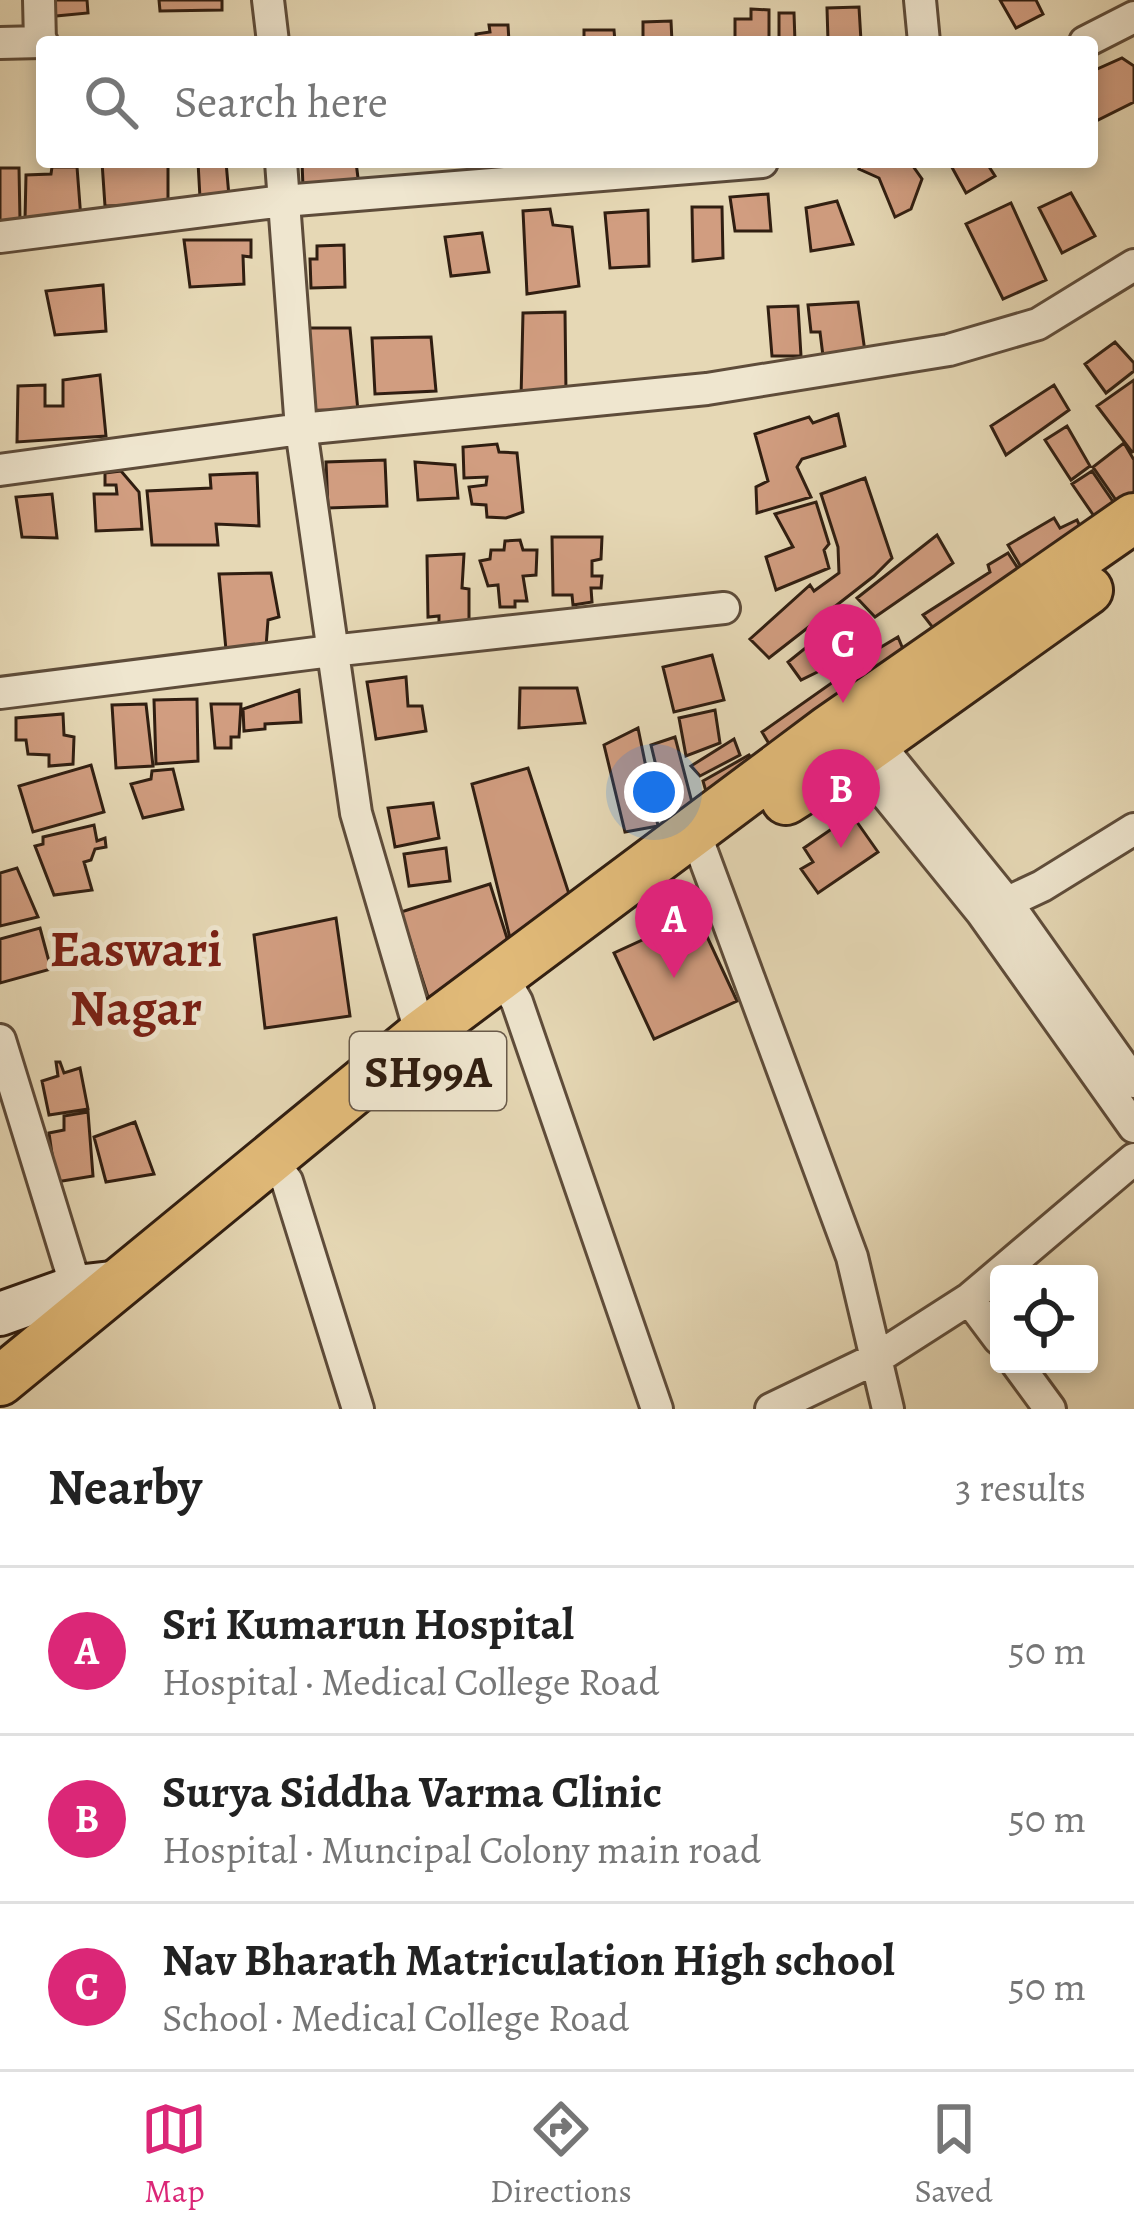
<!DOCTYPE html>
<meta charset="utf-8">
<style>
body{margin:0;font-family:Alegreya,serif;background:#f6f6f6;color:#222}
.controls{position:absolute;right:36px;bottom:36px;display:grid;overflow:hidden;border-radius:12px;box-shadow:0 6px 18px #0003}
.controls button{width:108px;height:108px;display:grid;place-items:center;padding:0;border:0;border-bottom:3px solid #e0e0e0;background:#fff;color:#222;font:60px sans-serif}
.you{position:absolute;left:654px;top:792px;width:42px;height:42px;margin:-30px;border:9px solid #fff;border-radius:50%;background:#1a73e8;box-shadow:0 0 0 18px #1a73e833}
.badge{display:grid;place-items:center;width:78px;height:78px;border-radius:50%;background:#db2777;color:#fff;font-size:39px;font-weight:700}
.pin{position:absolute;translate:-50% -99px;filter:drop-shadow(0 3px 6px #0008)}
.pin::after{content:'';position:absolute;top:63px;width:42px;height:36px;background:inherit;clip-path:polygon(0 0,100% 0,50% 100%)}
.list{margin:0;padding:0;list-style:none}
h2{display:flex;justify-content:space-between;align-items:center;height:156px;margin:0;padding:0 48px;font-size:51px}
h2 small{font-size:39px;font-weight:400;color:#767676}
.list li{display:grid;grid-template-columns:78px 1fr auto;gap:36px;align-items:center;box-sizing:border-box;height:168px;padding:0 48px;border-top:3px solid #e0e0e0}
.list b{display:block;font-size:45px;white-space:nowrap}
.list p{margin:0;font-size:39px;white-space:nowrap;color:#767676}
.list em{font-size:39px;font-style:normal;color:#767676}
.icon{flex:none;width:66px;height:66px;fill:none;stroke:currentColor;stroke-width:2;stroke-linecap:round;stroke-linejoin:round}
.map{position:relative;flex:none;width:1134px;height:1409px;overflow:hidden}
.search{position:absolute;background:#fff;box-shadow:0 6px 18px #0003;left:36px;right:36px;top:36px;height:132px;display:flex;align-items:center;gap:30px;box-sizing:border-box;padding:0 42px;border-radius:12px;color:#767676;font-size:45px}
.sheet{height:660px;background:#fff}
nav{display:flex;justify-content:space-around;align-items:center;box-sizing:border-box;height:168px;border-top:3px solid #e0e0e0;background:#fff;font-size:33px;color:#767676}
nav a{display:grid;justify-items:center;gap:6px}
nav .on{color:#db2777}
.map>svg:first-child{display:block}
.building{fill:#d19d80;stroke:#301e11;stroke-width:3}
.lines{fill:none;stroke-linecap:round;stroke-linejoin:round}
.street-casing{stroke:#5e4c3a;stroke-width:36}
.secondary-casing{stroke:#301e11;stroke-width:48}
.primary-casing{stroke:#301e11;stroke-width:54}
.street{stroke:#efe6cf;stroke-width:30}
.secondary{stroke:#efe6cf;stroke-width:42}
.primary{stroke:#e3bc7a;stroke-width:48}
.labels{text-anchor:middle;stroke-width:10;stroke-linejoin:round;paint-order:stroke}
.shield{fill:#efe6cf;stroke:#695a4a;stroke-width:3}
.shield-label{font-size:45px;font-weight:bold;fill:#301e11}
.neighbourhood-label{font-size:51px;font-weight:bold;fill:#7a1f14;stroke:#efe6cf}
</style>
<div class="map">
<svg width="1134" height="1409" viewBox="0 0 1134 1409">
<rect width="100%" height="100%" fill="#e6d8b5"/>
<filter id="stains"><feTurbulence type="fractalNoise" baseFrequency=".00167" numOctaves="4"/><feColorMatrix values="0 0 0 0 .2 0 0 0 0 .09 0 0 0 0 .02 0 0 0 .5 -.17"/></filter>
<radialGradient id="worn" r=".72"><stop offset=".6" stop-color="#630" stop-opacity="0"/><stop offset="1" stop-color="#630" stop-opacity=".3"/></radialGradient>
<path class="building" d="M44,0H87L88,13L45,17Z
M159,0H222V10L160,11Z
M1000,0H1036L1043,14L1016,28Z
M859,7L861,41H828L827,8Z
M751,9L769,10V42H735V19H751Z
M779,13H794L795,42H779Z
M671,21L672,42H643V22Z
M489,25H508L509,42H476V34L490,32Z
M584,30H614L615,42H584Z
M1122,58L1134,66V102L1092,123V59L1097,69Z
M102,162H168V205L105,206Z
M198,162H226L229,196L200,198Z
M302,162H356L359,186L303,187Z
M862,162H910L922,179L911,209L895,217L879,178L859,169Z
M949,162H986L995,176L966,193Z
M52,167H77L81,219L25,220L26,175L51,174Z
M0,168H19L20,220L0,221Z
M1071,193L1095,236L1062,253L1039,208Z
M768,194L771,231H735L730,197Z
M837,201L853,244L811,251L806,208Z
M1011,203L1046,280L1003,299L966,224Z
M692,207H722L723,258L693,261Z
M550,209L553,225L572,227L579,286L527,294L523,211Z
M648,210L649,266L610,268L605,213Z
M482,233L489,272L451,276L445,237Z
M184,240H251V257L243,256L244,284L190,287Z
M344,245L345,287L311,288L310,259H317V246Z
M103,285L106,331L55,335L46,291Z
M858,302L866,359L824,364L820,332H811L808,305Z
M798,306L801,356H772L768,307Z
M565,312L566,393L521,398L523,313Z
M307,328H350L358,411L310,410Z
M431,337L436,391L375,394L372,338Z
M1115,342L1134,363V371L1106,393L1085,364Z
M100,375L106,436L17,442L18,386L45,385V406H63V380Z
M1134,380V451L1132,452L1097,406Z
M1054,385L1069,410L1006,455L991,426Z
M838,414L845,446L802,459L797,467L811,497L757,513L756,487L768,481L755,434L809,417L813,423Z
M1067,426L1090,466L1071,480L1045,440Z
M1124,443L1134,460V492L1118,503L1093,467Z
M497,444L499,452L517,453L523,512L506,518L487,517L486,505L472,504L469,487L486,485L487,477L464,478L463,447Z
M385,460L387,506L328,508L326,462Z
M415,462L455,465L458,498L418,500Z
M121,471L139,492L142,529L96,531L94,494H117L116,485H105V473Z
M1092,471L1116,506L1096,519L1072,484Z
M257,473L259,526L216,524L218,545H152L147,491L211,488L210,475Z
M865,478L892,558L874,576L769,658L750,639L810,585L814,591L839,573L838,547L821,494Z
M52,494L57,538L22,537L16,497Z
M816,502L829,544L824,550L829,568L776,590L766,557L793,547L775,514Z
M1054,518L1060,528L1077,520L1086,539L1064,541L1021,567L1008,545Z
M937,535L953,563L875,617L857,598Z
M552,537H602L601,559L592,561V576H602L601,588H591L592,602L573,605L572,595H553Z
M520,540L523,550H537L536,575L523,576L527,601H515V607H500L498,585L488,586L480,561L490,559L491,550H504L505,541Z
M1008,553L1021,573L937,633L923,615L990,572L988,565Z
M464,554L462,588L469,589V625L439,627V616L428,617L427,556Z
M271,573L279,617L268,620L266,647L226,650L219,574Z
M839,621L858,652L801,680L788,662Z
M898,637L905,654L861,680L851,665Z
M712,655L724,700L674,712L663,667Z
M850,670L859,683L771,747L762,732Z
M406,677L408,706H422L426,731L376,739L367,682Z
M520,688H577L585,723L519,728Z
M299,690L301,722L265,724V729L244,731L243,709Z
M197,699L198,761L156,764L154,700Z
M146,704L153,766L116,768L112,705Z
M211,704H241L239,737H231V748H215Z
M715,710L720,743L686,756L679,718Z
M63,714L64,735L74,737L73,764L49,766V755L28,754L26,740H16V718Z
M638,728L658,826L625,832L604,745Z
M675,737L694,810L669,820L651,745Z
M734,739L740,755L700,776L691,766Z
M749,755L757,766L707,795L703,781Z
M91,765L104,812L33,832L19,786Z
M528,768L571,900L510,938L472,784Z
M173,769L183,809L143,818L131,784L151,779L152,771Z
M433,803L439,838L395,847L388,808Z
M852,815L878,852L818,893L801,869L813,862L804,848Z
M94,825L97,841L105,838L106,847L95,849L91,860L84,862L92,890L54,895L35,846L43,844V837Z
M446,848L450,881L409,886L404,854Z
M17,868L38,917L0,926V873Z
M490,884L512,954L470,967L475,983L428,997L401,912Z
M697,915L737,1001L654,1039L614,953Z
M336,918L350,1016L265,1028L254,935Z
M40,928L51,969L0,983V939Z
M56,1062H60L64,1073L80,1068L88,1109L49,1115L42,1081L58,1076Z
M88,1112L93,1176L56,1182L49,1133L64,1130V1116Z
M135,1122L154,1174L106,1182L94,1137Z"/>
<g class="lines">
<g class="street-casing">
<path id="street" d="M39,0L40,42
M268,0L273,42
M920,0L924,42
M1085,42L1134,17
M0,43L42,42
M281,162L301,429L356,813L421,1035
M0,237L283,201L762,162
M0,470L301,429L707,389L949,350L1038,324L1134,265
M0,693L331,651L724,608
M876,741L1008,904L1134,1082
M845,744L982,913L1134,1127
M694,830L852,1257L888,1409
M993,909L1042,886L1134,829
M501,974L517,1002L657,1409
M0,1040L76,1287
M269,1158L287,1181L358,1409
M999,1339L969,1299L1134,1159
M1017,1364L1050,1409
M771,1409L877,1358L969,1299"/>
</g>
<g class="secondary-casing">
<path id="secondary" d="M0,1314L76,1287L120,1282"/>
</g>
<g class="primary-casing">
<path id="primary" d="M786,800L857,755L1088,590
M0,1381L421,1035L829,730L1134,518"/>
</g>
<use href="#street" class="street"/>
<use href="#secondary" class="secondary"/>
<use href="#primary" class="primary"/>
</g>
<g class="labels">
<rect class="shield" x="350" y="1032" width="156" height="78" rx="9"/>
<g class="shield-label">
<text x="428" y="1087">SH99A</text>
</g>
<g class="neighbourhood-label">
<text x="136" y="966">Easwari<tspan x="136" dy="59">Nagar</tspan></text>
</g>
</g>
<rect width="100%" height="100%" filter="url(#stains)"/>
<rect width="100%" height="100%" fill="url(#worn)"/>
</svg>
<div class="controls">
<button><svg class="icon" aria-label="locate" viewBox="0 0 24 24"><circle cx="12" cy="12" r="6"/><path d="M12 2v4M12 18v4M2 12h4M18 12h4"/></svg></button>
</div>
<div class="you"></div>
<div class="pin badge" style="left:674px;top:978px">A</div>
<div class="pin badge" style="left:841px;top:848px">B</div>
<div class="pin badge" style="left:843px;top:703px">C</div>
<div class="search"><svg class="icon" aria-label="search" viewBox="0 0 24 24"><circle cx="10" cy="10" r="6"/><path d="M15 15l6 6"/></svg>Search here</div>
</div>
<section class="sheet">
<h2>Nearby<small>3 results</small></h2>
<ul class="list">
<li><span class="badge">A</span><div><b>Sri Kumarun Hospital</b><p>Hospital · Medical College Road</p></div><em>50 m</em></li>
<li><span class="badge">B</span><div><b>Surya Siddha Varma Clinic</b><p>Hospital · Muncipal Colony main road</p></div><em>50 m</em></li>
<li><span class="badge">C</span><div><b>Nav Bharath Matriculation High school</b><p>School · Medical College Road</p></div><em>50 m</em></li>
</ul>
</section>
<nav>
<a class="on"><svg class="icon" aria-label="map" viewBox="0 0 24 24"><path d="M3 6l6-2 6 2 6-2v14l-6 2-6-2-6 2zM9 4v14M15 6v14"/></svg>Map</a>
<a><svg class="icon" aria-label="directions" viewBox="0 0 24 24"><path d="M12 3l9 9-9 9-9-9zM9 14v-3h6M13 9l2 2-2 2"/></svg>Directions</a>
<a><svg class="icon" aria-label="saved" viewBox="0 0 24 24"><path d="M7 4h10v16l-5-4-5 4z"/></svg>Saved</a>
</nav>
